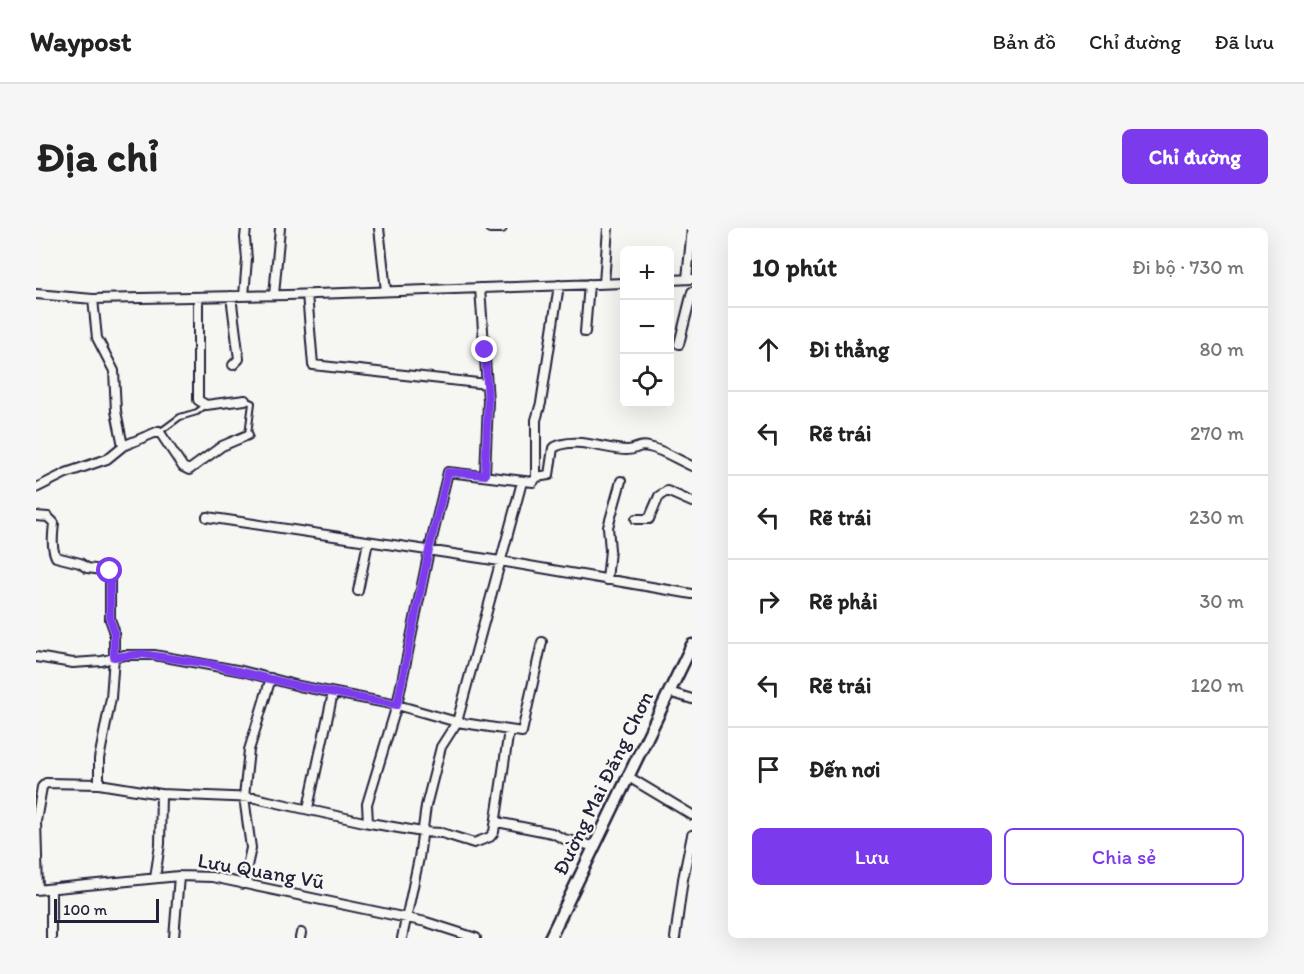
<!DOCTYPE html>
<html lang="vi">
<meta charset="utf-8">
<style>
body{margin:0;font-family:Itim,sans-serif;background:#f6f6f6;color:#222}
.controls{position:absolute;right:18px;top:18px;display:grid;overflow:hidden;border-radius:9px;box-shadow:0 6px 24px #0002}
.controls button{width:54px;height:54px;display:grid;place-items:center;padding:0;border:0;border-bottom:2px solid #e0e0e0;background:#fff;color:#222;font:30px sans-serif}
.scale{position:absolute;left:18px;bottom:15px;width:105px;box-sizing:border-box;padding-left:6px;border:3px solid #22223b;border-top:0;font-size:16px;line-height:21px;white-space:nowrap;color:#22223b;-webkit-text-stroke:4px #f6f6f2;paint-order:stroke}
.stop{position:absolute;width:18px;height:18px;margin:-14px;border:4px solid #7c3aed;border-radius:50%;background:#fff}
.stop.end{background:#7c3aed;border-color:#fff;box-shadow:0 2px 6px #0008}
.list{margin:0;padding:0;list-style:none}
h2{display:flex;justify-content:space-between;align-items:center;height:78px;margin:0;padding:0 24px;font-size:26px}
h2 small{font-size:20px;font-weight:400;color:#767676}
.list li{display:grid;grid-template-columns:39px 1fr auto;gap:18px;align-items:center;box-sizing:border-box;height:84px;padding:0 24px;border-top:2px solid #e0e0e0}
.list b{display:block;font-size:22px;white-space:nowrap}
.list em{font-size:20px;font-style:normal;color:#767676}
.actions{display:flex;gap:12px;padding:18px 24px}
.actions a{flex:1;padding:14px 0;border:2px solid #7c3aed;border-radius:9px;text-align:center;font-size:21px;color:#7c3aed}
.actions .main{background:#7c3aed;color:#fff}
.icon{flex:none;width:33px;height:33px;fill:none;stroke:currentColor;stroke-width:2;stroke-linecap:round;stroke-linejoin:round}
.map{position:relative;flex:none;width:656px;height:710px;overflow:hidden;border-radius:9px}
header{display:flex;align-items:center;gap:36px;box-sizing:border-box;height:84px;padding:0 30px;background:#fff;border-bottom:2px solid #e0e0e0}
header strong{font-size:28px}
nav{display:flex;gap:33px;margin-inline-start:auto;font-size:21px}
.intro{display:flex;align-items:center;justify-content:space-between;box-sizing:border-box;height:144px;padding:0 36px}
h1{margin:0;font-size:42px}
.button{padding:15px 27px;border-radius:9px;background:#7c3aed;color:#fff;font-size:21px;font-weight:700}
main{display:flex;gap:36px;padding:0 36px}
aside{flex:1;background:#fff;border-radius:9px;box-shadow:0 6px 24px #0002}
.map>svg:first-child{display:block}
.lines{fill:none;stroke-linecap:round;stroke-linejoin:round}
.lane-casing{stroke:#22223b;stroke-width:8}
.street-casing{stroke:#22223b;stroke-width:12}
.secondary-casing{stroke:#22223b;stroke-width:15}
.lane{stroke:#f6f6f2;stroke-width:4}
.street{stroke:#f6f6f2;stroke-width:8}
.secondary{stroke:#f6f6f2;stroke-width:10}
.route{stroke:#7c3aed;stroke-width:8}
.labels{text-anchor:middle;stroke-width:4.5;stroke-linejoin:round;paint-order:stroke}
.street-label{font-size:21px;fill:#22223b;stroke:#f6f6f2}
</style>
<header>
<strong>Waypost</strong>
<nav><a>Bản đồ</a><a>Chỉ đường</a><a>Đã lưu</a></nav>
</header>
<div class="intro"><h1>Địa chỉ</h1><a class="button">Chỉ đường</a></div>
<main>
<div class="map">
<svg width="656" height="710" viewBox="0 0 656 710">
<rect width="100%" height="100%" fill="#f6f6f2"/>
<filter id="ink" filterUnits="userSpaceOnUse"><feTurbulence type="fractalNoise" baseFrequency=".0167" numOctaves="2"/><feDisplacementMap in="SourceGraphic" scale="12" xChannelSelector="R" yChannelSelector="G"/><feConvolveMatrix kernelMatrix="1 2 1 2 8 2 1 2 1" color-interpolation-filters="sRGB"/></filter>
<g filter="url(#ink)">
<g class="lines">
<g class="lane-casing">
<path id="lane" d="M209,172L216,175L212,206
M125,203L144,189L161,184L170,177"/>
</g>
<g class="street-casing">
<path id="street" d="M343,0L350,63
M454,0H466
M651,51L656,0
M634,52L656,51
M568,55L572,0
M444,60L452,173L449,247
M0,66L57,71L252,67L588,55
M271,66L277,137L451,156
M238,67L244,0
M195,68L203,131L197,137
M208,68L211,31L209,10L210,0
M162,69V172L170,177L209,172
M549,104L553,56
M643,116L656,64
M87,218L123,203L147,239L153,242L186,218L212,207
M500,249L513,247L517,220C539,207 568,222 591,222C602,222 601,216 613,219C627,222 642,232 656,238
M0,260L30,245L71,231L87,218L80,183L78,143L61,110L57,71
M0,288L12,289L18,295C17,306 15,319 20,329L44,335L51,340L74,343V391L78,402V429L75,470L63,531V556
M171,289L464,333L656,366
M600,291H613L623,268L631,263L656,274
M571,352L574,322L572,299L585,253
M322,363L332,314
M0,429L37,435L66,433L88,427H118L206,443L263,458L361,477L421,494L486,504L506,414
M633,464L656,471
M591,548L656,587
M272,580L297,465
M332,594L331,576L361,477L393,323L412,244L497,254L500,250V192L505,175L523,57
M461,594L516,605L528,611L557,618
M119,650L124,616L125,566
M207,656L215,620L208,569L213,522L235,450
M0,662L143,648L176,649L390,694L440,710
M2,662L0,593L6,559L10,555L63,556L125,566L219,570L328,594L386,604L406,605L438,615L454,609L458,604L473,502
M15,710V661
M138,710L143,648
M264,710L265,705
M366,710L383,630L390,578L405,519L421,494L486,254
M639,710L647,651L656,607"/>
</g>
<g class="secondary-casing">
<path id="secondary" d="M514,710L656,417"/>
</g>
<use href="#lane" class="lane"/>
<use href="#street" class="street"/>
<use href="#secondary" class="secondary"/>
</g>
</g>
<g class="lines" filter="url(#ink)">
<path class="route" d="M74,343V391L78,402V429L106,426L173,436L263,458L361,477L393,322L412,244L449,247L452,173L449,122"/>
</g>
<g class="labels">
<g class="street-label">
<text transform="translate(567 555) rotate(-64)" y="7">Đường Mai Đăng Chơn</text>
<text transform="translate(225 643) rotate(10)" y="7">Lưu Quang Vũ</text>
</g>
</g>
</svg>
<div class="controls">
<button>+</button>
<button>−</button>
<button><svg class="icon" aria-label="locate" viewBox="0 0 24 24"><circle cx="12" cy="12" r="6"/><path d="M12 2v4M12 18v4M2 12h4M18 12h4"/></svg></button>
</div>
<div class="scale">100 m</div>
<div class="stop" style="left:74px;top:343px"></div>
<div class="stop end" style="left:449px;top:122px"></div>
</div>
<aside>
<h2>10 phút<small>Đi bộ · 730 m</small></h2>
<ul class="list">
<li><svg class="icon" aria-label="ahead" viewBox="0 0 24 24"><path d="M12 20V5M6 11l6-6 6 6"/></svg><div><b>Đi thẳng</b></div><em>80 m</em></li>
<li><svg class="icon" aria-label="left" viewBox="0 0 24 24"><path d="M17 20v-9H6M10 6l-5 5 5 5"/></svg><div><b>Rẽ trái</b></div><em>270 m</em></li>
<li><svg class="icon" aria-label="left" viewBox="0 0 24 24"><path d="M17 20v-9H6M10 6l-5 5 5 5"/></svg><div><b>Rẽ trái</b></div><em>230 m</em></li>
<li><svg class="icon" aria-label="right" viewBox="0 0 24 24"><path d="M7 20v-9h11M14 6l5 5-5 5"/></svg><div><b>Rẽ phải</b></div><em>30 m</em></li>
<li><svg class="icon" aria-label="left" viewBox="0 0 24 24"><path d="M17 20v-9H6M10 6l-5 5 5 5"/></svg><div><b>Rẽ trái</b></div><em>120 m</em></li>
<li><svg class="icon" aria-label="arrive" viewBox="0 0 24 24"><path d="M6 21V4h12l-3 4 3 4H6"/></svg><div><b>Đến nơi</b></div></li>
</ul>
<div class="actions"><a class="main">Lưu</a><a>Chia sẻ</a></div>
</aside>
</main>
